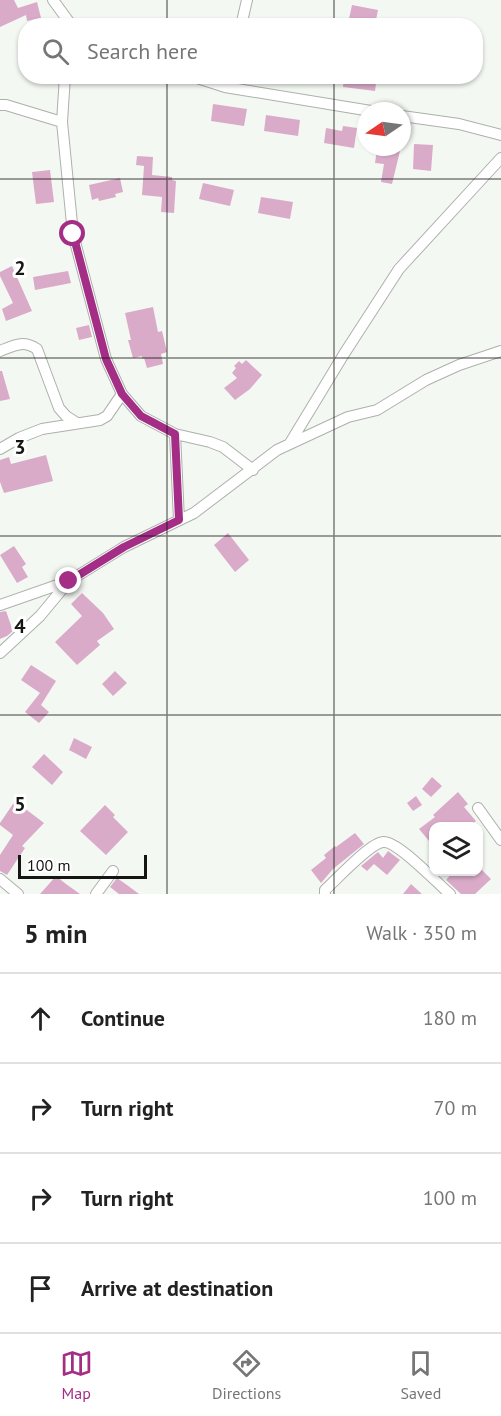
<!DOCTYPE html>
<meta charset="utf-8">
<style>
body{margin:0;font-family:"PT Sans",sans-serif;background:#f6f6f6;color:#222}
.controls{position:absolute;right:18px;bottom:18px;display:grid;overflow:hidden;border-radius:12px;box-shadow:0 2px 4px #0004}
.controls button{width:54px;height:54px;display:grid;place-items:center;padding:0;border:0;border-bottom:2px solid #e0e0e0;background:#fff;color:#222;font:30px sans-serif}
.compass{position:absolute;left:357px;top:102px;width:54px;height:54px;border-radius:50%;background:#fff;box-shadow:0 2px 4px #0004;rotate:257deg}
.scale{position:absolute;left:18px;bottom:15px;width:129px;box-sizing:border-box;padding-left:6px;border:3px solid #151614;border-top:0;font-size:16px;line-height:21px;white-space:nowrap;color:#151614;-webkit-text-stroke:4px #fff;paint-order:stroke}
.stop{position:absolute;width:18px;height:18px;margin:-14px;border:4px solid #a42e86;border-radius:50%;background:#fff}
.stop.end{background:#a42e86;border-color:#fff;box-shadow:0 2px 6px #0008}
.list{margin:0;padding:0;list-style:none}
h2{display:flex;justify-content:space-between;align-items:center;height:78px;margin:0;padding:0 24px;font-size:26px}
h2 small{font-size:20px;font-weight:400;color:#767676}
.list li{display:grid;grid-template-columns:39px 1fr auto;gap:18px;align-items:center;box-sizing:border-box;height:90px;padding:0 24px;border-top:2px solid #e0e0e0}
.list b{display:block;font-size:22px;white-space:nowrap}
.list em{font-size:20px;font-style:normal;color:#767676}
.icon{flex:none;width:33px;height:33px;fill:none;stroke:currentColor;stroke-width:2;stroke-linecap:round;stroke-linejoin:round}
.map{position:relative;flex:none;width:501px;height:894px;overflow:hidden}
.search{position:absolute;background:#fff;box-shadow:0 2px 4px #0004;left:18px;right:18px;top:18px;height:66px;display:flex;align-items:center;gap:15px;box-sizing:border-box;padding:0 21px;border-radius:24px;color:#767676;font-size:22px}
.sheet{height:438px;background:#fff}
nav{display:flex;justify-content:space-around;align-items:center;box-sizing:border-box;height:84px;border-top:2px solid #e0e0e0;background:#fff;font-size:16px;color:#767676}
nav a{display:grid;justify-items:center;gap:3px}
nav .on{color:#a42e86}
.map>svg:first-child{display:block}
.building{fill:#daabc9}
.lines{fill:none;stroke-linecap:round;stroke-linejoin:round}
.minor-casing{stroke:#adb0ab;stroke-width:12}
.minor{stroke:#fff;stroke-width:10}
.route{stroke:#a42e86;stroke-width:8}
.grid{fill:none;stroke:#151614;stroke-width:1.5;stroke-opacity:0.55}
.grid-label{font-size:20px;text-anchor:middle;font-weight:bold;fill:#151614;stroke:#fff;stroke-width:6;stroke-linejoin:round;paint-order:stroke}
</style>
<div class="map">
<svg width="501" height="894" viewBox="0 0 501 894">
<rect width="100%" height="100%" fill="#f4f8f2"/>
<path class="building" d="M0,0H14L18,8L37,2L41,18L27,21L26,15L0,27Z
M352,5L378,10L375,25L349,19Z
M344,76H377L375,91L343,87Z
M213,104L247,109L244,126L211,121Z
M266,115L300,120L298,136L264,131Z
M343,126L357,128L354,148L324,143L326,128L342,131Z
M414,144L433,145L431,171L413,169Z
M386,147H394V150L400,151L392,184L381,182L384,164L375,163L377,149L385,150Z
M137,156L153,157L152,175L172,177V180L176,181L174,213L161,212L162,197L142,195L144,166L136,165Z
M50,170L54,202L36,204L32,172Z
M120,178L123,192L115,194L116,197L99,201L98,198L92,200L89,185Z
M203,183L234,190L230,206L199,199Z
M261,197L293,202L290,219L258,213Z
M12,266L32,311L6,321L2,309L13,303L0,276V272Z
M68,271L71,283L35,290L33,277Z
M153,307L158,332L162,331L167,352L161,354L163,364L147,368L144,358L142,359V356L133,358L128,340H131L125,313Z
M89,325L92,337L79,340L76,328Z
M246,360L262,375L250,389L235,400L224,388L237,378L232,373L236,368L234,366L239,361L242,364Z
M0,371H2L10,399L0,401Z
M46,455L53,481L4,493L0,482V460L9,457L11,464Z
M228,533L249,560L235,572L214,545Z
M14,546L26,564L22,567L28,577L17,583L0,555Z
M82,593L103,613L114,629L97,641L100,645L77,665L55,642L82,616L71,604Z
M6,611L13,631L7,636L0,639V612Z
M31,665L56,681L41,705L49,712L39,723L25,712L40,693L21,680Z
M115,671L127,683L113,696L102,684Z
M74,738L92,747L86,759L69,750Z
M44,754L63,772L52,785L32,767Z
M432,777L442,786L431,797L422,789Z
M458,792L468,804L464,807L476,821L470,826H434V847L419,829L435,817L433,815Z
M416,796L422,805L413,811L407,803Z
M15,801L44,823L22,846L25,848L7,875L0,871V855L13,835L0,825V823Z
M105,805L115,815L113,817L128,832L106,855L80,831Z
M355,833L364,844L333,869L321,883L311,870L326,858L324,855L335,846L336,847Z
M388,851L400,860L387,875L374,864L367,871L361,866L378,852L383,858Z
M478,866L491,879L475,894H461L446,880L453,872H478Z
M56,876L66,884L80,894H40Z
M117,878L127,885L139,894H119L110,887Z
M411,884L422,894H403Z"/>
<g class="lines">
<g class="minor-casing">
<path id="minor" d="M53,0L72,26
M241,26L247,0
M65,76L62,122L73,234L106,359L122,394L141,416L175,434L210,442L223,447L253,470
M191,76L225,87L371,111
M0,105H6L62,122
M402,116L459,124L501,135
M0,351C15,345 23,340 37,349L59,408L66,416L77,423
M175,434L179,520
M290,443L344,354L399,269L501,158
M0,449L19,438L42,429L100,420L107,416L122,394
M0,605L69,581L124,547L194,513L277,450L348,417L377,410L426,380L459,365L501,351
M0,653L40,616L69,581
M478,808L501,840
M0,879L18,894
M96,894L113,871
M325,894V890C336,880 370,843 383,842C397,840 438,884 450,894"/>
</g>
<use href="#minor" class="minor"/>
</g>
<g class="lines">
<path class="route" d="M69,581L124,547L179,520L175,434L141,416L122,394L106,359L73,234"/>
</g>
<path class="grid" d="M167,0V26M334,0V26M167,76V894M334,76V894M0,179H501M0,358H501M0,536H501M0,715H501"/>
<g class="grid-label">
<text x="20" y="275">2</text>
<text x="20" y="454">3</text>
<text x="20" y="633">4</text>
<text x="20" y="811">5</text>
</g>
</svg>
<div class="controls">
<button><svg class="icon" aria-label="layers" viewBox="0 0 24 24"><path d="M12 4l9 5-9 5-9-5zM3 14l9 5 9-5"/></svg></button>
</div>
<svg class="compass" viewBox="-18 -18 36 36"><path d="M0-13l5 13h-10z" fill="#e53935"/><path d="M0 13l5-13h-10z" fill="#767676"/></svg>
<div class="scale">100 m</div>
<div class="stop" style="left:73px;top:234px"></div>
<div class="stop end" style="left:69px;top:581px"></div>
<div class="search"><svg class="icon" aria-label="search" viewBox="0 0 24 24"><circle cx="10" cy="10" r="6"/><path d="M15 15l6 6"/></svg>Search here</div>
</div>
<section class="sheet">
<h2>5 min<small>Walk · 350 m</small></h2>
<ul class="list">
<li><svg class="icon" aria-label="ahead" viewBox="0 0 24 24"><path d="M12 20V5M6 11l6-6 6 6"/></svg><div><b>Continue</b></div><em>180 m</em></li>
<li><svg class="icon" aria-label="right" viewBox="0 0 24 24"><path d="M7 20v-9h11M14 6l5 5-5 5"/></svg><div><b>Turn right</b></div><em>70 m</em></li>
<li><svg class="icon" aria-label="right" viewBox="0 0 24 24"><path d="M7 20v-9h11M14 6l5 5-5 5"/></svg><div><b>Turn right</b></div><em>100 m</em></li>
<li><svg class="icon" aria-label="arrive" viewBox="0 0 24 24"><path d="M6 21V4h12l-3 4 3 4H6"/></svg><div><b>Arrive at destination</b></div></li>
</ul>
</section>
<nav>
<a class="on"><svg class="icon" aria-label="map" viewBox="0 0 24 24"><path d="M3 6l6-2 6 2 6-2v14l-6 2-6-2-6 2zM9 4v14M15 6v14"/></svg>Map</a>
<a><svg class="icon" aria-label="directions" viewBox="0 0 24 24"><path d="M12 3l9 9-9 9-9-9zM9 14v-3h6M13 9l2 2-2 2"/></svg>Directions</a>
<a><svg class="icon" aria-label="saved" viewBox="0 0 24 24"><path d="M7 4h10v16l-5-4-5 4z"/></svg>Saved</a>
</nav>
